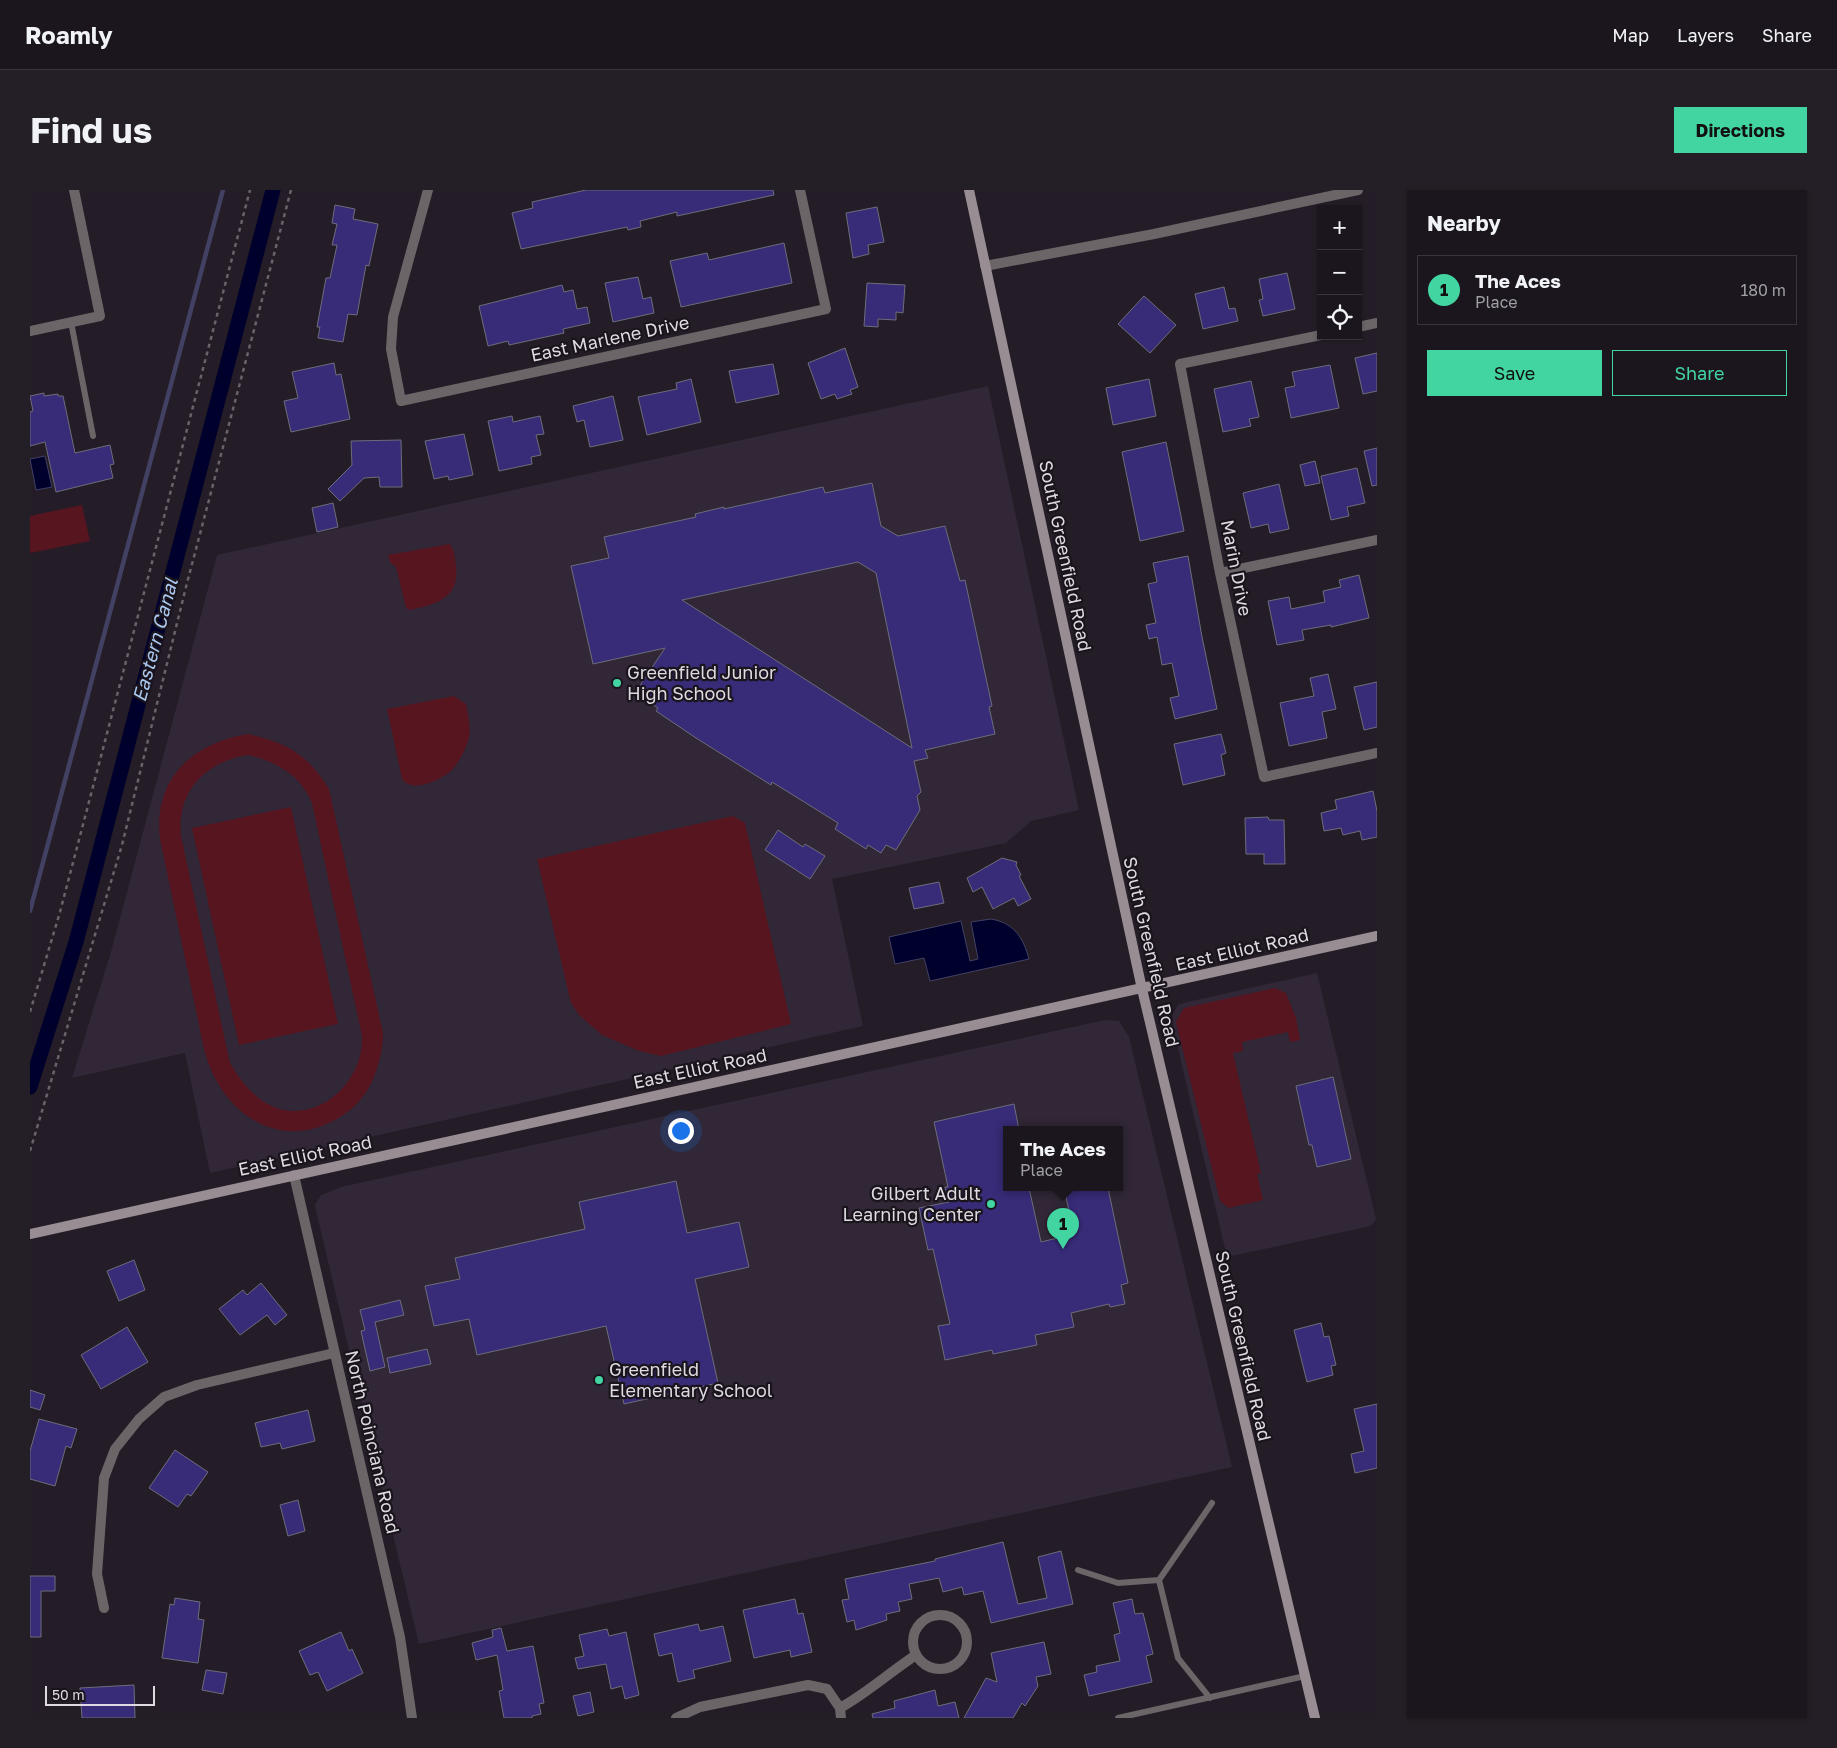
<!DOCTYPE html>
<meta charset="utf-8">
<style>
body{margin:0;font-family:"Golos Text",sans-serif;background:#241f26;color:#f1f3f6}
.controls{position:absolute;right:15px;top:15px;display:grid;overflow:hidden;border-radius:0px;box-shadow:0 1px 4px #0004}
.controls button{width:45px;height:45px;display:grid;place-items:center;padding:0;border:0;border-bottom:1px solid #39353b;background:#1b161d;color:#f1f3f6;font:25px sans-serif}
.scale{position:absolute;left:15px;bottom:12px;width:110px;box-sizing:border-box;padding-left:5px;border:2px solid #dfdae1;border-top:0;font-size:14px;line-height:18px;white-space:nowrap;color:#dfdae1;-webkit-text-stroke:4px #1a141d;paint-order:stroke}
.you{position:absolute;left:650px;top:940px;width:18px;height:18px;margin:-12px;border:4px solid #fff;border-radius:50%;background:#1a73e8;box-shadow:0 0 0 8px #1a73e833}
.badge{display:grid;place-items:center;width:32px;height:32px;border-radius:50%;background:#42d4a1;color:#111;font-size:16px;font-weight:700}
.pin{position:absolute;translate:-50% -41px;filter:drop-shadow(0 1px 2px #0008)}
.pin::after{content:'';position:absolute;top:26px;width:18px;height:15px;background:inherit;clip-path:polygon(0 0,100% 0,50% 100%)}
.popup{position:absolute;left:973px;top:936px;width:120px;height:65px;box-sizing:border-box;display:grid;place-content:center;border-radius:0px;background:#1b161d;filter:drop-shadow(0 1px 4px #0005);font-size:16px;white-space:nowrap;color:#a09fa4}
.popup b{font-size:19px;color:#f1f3f6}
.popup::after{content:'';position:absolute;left:50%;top:100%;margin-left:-10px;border:10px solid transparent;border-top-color:#1b161d}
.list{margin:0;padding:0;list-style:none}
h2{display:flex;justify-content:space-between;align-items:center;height:65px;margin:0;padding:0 20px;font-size:21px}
h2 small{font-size:16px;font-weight:400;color:#a09fa4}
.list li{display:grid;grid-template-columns:32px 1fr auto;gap:15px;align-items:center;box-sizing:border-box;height:70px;margin:0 10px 10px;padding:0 10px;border:1px solid #39353b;border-radius:0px}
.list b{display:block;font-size:19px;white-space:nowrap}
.list p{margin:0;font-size:16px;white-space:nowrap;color:#a09fa4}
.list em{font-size:16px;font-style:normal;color:#a09fa4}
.actions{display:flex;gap:10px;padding:15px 20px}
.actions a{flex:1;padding:11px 0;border:1px solid #42d4a1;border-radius:0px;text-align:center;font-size:18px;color:#42d4a1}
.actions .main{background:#42d4a1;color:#111}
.icon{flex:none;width:28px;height:28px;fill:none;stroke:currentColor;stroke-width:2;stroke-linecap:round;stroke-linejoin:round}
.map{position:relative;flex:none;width:1347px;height:1528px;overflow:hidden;border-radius:0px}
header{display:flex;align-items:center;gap:30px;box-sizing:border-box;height:70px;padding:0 25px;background:#1b161d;border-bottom:1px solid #39353b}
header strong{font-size:24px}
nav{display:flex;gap:28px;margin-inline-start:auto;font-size:18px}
.intro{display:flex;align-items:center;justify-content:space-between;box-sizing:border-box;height:120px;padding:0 30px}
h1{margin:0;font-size:35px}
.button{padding:12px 22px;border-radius:0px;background:#42d4a1;color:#111;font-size:18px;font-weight:700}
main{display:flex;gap:30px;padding:0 30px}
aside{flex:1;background:#1b161d;border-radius:0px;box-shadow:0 1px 4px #0004}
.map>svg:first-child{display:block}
.built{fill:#312736;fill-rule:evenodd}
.green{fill:#571520;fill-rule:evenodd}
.water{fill:#00002d;stroke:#434163}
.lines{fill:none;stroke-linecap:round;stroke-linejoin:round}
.stream{stroke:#434163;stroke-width:4.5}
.canal{stroke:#00002d;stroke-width:15}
.building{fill:#382b78;stroke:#6d6d7a;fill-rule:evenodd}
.path{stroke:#69626b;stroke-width:2.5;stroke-dasharray:4 4;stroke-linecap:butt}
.service{stroke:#6c6568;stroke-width:6}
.minor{stroke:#6c6568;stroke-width:10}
.secondary{stroke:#978d92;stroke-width:10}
.poi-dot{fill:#42d4a1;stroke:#1a141d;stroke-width:2}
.labels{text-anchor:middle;stroke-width:4.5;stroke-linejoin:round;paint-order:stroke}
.street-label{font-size:18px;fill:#dfdae1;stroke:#1a141d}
.poi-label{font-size:18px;fill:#dfdae1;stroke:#1a141d;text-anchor:start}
.water-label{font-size:19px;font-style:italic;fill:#aac7ee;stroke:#1a141d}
</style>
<header>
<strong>Roamly</strong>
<nav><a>Map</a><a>Layers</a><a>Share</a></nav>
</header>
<div class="intro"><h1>Find us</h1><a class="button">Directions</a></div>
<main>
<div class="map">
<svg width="1347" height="1528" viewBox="0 0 1347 1528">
<rect width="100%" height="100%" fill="#241d27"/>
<path class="built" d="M958,196L1049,620L1001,631L976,653L802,689L833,836L180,983L155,863L42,888L81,762L187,365Z
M1287,783L1346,1029L1341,1036L1197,1067L1142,833L1143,824L1148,815L1153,813Z
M1075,830L1089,831L1099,847L1202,1277L389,1454L287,1025L285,1015L291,1005L311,997ZM977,940H1089V998H977Z"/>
<path class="green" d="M52,315L60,351L0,363V326Z
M420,354C425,361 425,368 426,377C430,408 405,415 380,420L376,418L366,377L360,372L358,365Z
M424,506L436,514C438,525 441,536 439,548C437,557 429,572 423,579C412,590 383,604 372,589L357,519Z
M218,544C258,553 277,564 299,599L353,843C353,859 350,870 345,884C337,907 321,923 299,933C240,960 188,916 174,859L130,649C123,589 162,553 218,544ZM218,565C246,572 270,584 282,613L332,846C334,884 301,923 261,921C232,919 213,895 200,873L151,646C146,602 176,571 218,565Z
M261,617L308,834L209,855L162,638Z
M703,626L715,633L761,834L631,866L609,861L572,845L549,825L541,813L507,669Z
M1245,798L1256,803L1266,828L1270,850L1260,852L1258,842L1212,852L1213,861L1203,863L1231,983L1227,984L1233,1010L1199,1018L1190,1011L1146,832L1154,818Z"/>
<path class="water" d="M15,266L22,297L6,300L0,269Z
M961,729C984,733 993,747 999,769L900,791L894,768L865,774L859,747L931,731L940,771L948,769L941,732Z"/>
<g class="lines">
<path class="stream" d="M0,721L193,0"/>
<path class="canal" d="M0,897L46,752L243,0"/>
</g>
<path class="building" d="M556,0H743L744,5L647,26V22L610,31L611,37L598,40L597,37L491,59L482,23L503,18L502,12Z
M305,15L325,19L323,29L348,34L339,76L336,75L327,125L318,124L313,152L288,148L290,137H287L296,88H300L307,55H302L307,34L302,33Z
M847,17L854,52L838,55L839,64L823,68L816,23Z
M754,53L762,93L651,117L640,71L677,63L679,70Z
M1257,83L1265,119L1233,126L1229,110L1233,109L1229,89Z
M608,87L613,109L621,107L624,123L583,132L575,93Z
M837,93L875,95L873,123L866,122V130L848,129V137L834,136Z
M532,95L534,102L543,100L547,119L557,117L560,133L533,139L534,143L479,155L478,151L458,156L449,116Z
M1194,97L1199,119L1205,118L1208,131L1173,139L1165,104Z
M1114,106L1146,135L1120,163L1088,134Z
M815,158L828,197L820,200L822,204L807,209L805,204L791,209L778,173Z
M1347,163V201L1333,204L1325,168Z
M304,173L306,185L311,184L320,229L261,242L254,211L268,208L262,182Z
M743,174L749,204L706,213L699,181Z
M1300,175L1309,218L1261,228L1255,198L1265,196L1262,182Z
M661,189L671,232L617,245L608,207L647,199L646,193Z
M1119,189L1126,226L1083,235L1076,198Z
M1221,191L1229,227L1219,229L1221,236L1193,242L1184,199Z
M14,203V206L28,204V206H33L45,263L80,255L84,274L80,275L83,288L26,302L15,252L0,256V222L3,221L0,206Z
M583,206L593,250L560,257L554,230L547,232L543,216Z
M482,226L483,232L510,226L514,244L506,245L511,265L501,267L502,274L469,281L458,231Z
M434,244L443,285L419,290L418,286L404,289L395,251Z
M371,250L372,297H350L349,287L334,288L310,311L298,299L322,275L321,251Z
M1136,252L1154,341L1110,351L1092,262Z
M1347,258V295L1342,296L1334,261Z
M1285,271L1290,293L1275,296L1270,275Z
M1327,278L1335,313L1317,317L1319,326L1301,330L1291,286Z
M842,293L851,336L868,346L915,336L930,391L935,390L962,516L959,517L965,544L895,560L898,568L884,571L891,602L887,606L890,620L866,660L856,655L851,663L838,655L836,659L805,639L808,633L742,592L741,595L666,548L626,521L628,518L605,503L635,458L563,474L541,376L579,368L574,347L666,327L665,324L694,317V319L793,297L795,303ZM828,372L846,383L882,558L652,410Z
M1249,294L1259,339L1240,343L1238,334L1221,338L1213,303Z
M303,313L308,337L287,342L282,318Z
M1158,366L1172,447L1187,519L1145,529L1140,508L1149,506L1142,473L1132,475L1127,447L1119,449L1116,435L1126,433L1118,394L1127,392L1123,373Z
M1329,385L1339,428L1301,437V435L1272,440L1274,450L1247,455L1238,411L1259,407L1261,419L1295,412L1293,401L1311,397L1309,390Z
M1298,484L1306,519L1292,522L1297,548L1259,556L1250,513L1284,506L1280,488Z
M1347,492V537L1334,540L1324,497Z
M1191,544L1196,563L1191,565L1195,585L1153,595L1144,554Z
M1343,601L1347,621V647L1332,650L1330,641L1313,645L1311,638L1294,641L1291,623L1307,619L1305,610Z
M1238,627L1239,630H1254L1255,674H1234V664H1216L1215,628Z
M748,640L773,657L775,654L795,666L780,689L735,660Z
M972,668L987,672L986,675L991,685L989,686L1001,709L988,716L984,708L963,719L952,697L943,702L937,688Z
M909,692L914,713L884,719L879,698Z
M1303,887L1321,969L1287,977L1282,955H1279L1266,896Z
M984,914L989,940H977V998H999L1011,1052L1044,1044L1034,998H1078L1098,1093L1091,1095L1095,1114L1080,1117L1079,1114L1041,1123L1044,1137L1005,1145L1007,1155L963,1164L962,1160L915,1170L908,1136L920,1134L903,1059L898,1060L889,1018L919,1012L915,997H918L904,932Z
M646,991L657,1043L709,1032L719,1077L665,1089L688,1193L594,1214L576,1136L447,1165L439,1129L404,1136L395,1096L430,1089L425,1068L555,1039L549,1012Z
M104,1070L115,1100L89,1111L77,1081Z
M231,1093L257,1125L245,1135L237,1125L210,1145L189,1119L213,1100L217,1105Z
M370,1110L374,1125L345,1132L355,1177L340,1181L331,1141L335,1140L330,1120Z
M1291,1133L1294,1147L1299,1146L1306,1175L1301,1176L1303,1185L1277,1192L1264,1140Z
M97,1137L118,1172L71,1199L51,1165Z
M397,1159L401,1174L360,1183L357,1168Z
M0,1200L15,1205L10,1220L0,1217Z
M1347,1214V1278L1325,1283L1321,1264L1334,1261L1324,1219Z
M278,1220L285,1251L252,1259L250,1253L231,1257L225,1233Z
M9,1229L47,1239L41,1258L36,1256L25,1296L0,1289V1261Z
M145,1260L178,1282L161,1306L157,1304L148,1317L119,1298Z
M268,1310L275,1341L258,1346L250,1315Z
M973,1352L988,1414L1017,1408L1008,1367L1031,1361L1043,1414L961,1433L953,1401L934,1405L932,1397L913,1402L909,1388L879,1394L882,1409L868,1412L870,1421L856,1424L857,1430L826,1440L824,1430L817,1432L812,1410L819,1409L815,1389L905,1371V1369Z
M0,1386H25V1401H11V1447H0Z
M145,1408L170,1412L168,1429L174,1430L168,1473L132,1468L140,1414L144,1415Z
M765,1409L768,1424L773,1423L782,1462L761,1467L760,1460L724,1468L713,1420Z
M1102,1409L1105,1424L1113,1423L1123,1464L1116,1466L1122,1492L1059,1506L1054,1485L1067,1482L1066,1476L1090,1471L1084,1445L1090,1443L1083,1413Z
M668,1434L670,1441L693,1436L701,1471L663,1480L665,1488L648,1492L642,1463L629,1466L624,1444Z
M471,1438L477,1461L503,1456L514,1513L509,1514L511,1524L502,1526V1528H474L469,1501L473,1500L467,1465L446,1470L442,1453L463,1447L462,1440Z
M577,1439L579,1446L596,1442L609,1505L595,1509L592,1496L581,1499L576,1474L548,1479L545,1468L554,1466L549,1445Z
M311,1442L319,1461L322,1459L333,1483L297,1501L288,1482L280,1485L269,1461Z
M1014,1452L1021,1484L1006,1487L1008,1496L995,1516L992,1513L983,1528H934L956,1488L967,1492L961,1463Z
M176,1480L197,1483L193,1504L172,1500Z
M104,1495L105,1528H52L50,1498Z
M905,1500L908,1516L925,1512L929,1528H843L842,1524L865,1518L864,1511Z
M560,1502L564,1522L548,1526L543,1506Z"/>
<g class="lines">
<path class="path" d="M0,822L30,722L220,0
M0,961L92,655L157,393L261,0"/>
<path class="service" d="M41,132L63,246
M1048,1380L1088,1393L1129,1390
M1180,1508L1148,1468L1129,1390L1182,1313
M1088,1528L1275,1486"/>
<path class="minor" d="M398,0L363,127L361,159L371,211L796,119L770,0
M955,76L1124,44L1328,0
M1328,137L1347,133
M0,141L70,126L44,0
M1291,145L1150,174L1190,383L1234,587L1347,563
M1190,383L1347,350
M264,985L370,1447L382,1528
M74,1418L67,1384L74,1288L85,1259L109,1229L134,1207L167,1195L304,1163
M883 1452a27 27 0 1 1 54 0a27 27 0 1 1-54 0Z
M810,1518C837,1503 860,1482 886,1465
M646,1528L670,1517L778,1495L797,1499L810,1518L811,1528"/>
<path class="secondary" d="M939,0L1112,799L1285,1528
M0,1044L1347,746"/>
</g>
<g class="poi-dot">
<circle cx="587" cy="493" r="5"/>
<circle cx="961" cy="1014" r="5"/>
<circle cx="569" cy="1190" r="5"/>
</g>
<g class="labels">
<g class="street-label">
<text transform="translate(580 149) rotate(-12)" y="6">East Marlene Drive</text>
<text transform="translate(1035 366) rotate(78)" y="6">South Greenfield Road</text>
<text transform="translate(1206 378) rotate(79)" y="6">Marin Drive</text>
<text transform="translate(1212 760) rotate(-13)" y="6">East Elliot Road</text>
<text transform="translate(1121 762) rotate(77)" y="6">South Greenfield Road</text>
<text transform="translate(670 879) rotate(-12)" y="6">East Elliot Road</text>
<text transform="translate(275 966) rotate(-12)" y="6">East Elliot Road</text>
<text transform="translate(1213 1156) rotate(77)" y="6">South Greenfield Road</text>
<text transform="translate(342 1252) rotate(77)" y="6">North Poinciana Road</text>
</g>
<g class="poi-label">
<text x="597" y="489">Greenfield Junior<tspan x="597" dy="21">High School</tspan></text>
<text x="951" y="1010" text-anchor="end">Gilbert Adult<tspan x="951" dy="21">Learning Center</tspan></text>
<text x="579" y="1186">Greenfield<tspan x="579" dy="21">Elementary School</tspan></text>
</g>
<g class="water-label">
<text transform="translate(125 450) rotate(-75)" y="7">Eastern Canal</text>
</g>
</g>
</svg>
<div class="controls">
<button>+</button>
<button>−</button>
<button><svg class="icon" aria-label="locate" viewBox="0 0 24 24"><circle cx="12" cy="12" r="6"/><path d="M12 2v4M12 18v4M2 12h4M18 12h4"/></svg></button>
</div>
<div class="scale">50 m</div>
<div class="you"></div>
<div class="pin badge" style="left:1033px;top:1059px">1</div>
<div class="popup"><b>The Aces</b>Place</div>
</div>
<aside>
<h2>Nearby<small></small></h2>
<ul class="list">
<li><span class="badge">1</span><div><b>The Aces</b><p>Place</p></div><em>180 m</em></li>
</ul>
<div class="actions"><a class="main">Save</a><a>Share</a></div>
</aside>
</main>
